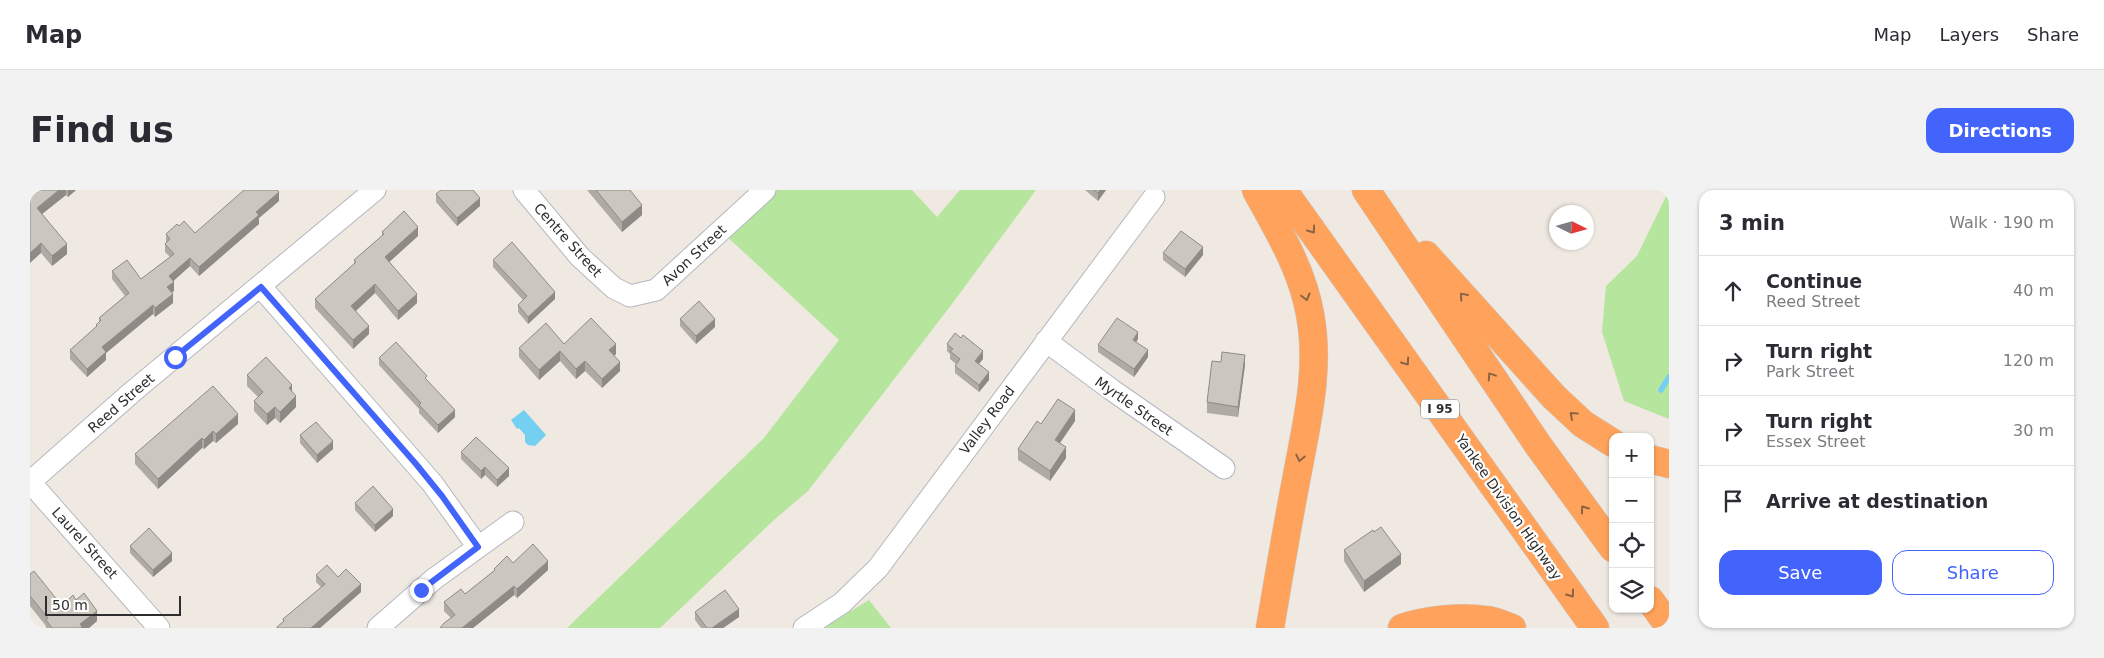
<!DOCTYPE html>
<meta charset="utf-8">
<style>
body{margin:0;font-family:"DejaVu Sans",sans-serif;background:#f2f2f3;color:#2b2b33}
.controls{position:absolute;right:15px;bottom:15px;display:grid;overflow:hidden;border-radius:10px;box-shadow:0 1px 4px #0004}
.controls button{width:45px;height:45px;display:grid;place-items:center;padding:0;border:0;border-bottom:1px solid #e1e1e2;background:#fff;color:#2b2b33;font:25px sans-serif}
.compass{position:absolute;left:1519px;top:15px;width:45px;height:45px;border-radius:50%;background:#fff;box-shadow:0 1px 4px #0004;rotate:95deg}
.scale{position:absolute;left:15px;bottom:12px;width:136px;box-sizing:border-box;padding-left:5px;border:2px solid #2e2e2e;border-top:0;font-size:14px;line-height:18px;white-space:nowrap;color:#2e2e2e;-webkit-text-stroke:4px #fff;paint-order:stroke}
.stop{position:absolute;width:15px;height:15px;margin:-11px;border:4px solid #4264fb;border-radius:50%;background:#fff}
.stop.end{background:#4264fb;border-color:#fff;box-shadow:0 1px 5px #0008}
.list{margin:0;padding:0;list-style:none}
h2{display:flex;justify-content:space-between;align-items:center;height:65px;margin:0;padding:0 20px;font-size:21px}
h2 small{font-size:16px;font-weight:400;color:#7c7c81}
.list li{display:grid;grid-template-columns:32px 1fr auto;gap:15px;align-items:center;box-sizing:border-box;height:70px;padding:0 20px;border-top:1px solid #e1e1e2}
.list b{display:block;font-size:19px;white-space:nowrap}
.list p{margin:0;font-size:16px;white-space:nowrap;color:#7c7c81}
.list em{font-size:16px;font-style:normal;color:#7c7c81}
.actions{display:flex;gap:10px;padding:15px 20px}
.actions a{flex:1;padding:11px 0;border:1px solid #4264fb;border-radius:15px;text-align:center;font-size:18px;color:#4264fb}
.actions .main{background:#4264fb;color:#fff}
.icon{flex:none;width:28px;height:28px;fill:none;stroke:currentColor;stroke-width:2;stroke-linecap:round;stroke-linejoin:round}
.map{position:relative;flex:none;width:1639px;height:438px;overflow:hidden;border-radius:15px}
header{display:flex;align-items:center;gap:30px;box-sizing:border-box;height:70px;padding:0 25px;background:#fff;border-bottom:1px solid #e1e1e2}
header strong{font-size:24px}
nav{display:flex;gap:28px;margin-inline-start:auto;font-size:18px}
.intro{display:flex;align-items:center;justify-content:space-between;box-sizing:border-box;height:120px;padding:0 30px}
h1{margin:0;font-size:35px}
.button{padding:12px 22px;border-radius:15px;background:#4264fb;color:#fff;font-size:18px;font-weight:700}
main{display:flex;gap:30px;padding:0 30px}
aside{flex:1;background:#fff;border-radius:15px;box-shadow:0 1px 4px #0004}
.map>svg:first-child{display:block}
.green{fill:#b6e59e}
.water{fill:#75cff0}
.lines{fill:none;stroke-linecap:round;stroke-linejoin:round}
.stream{stroke:#75cff0;stroke-width:5.5}
.street-casing{stroke:#b4b7c1;stroke-width:23}
.highway-casing{stroke:#c9c9c9;stroke-width:29}
.street{stroke:#fff;stroke-width:21}
.highway{stroke:#ffa35c;stroke-width:28}
.wall{fill:#afaba4}
.shaded-wall{fill:#8e8b86}
.building{fill:#cbc7bf;stroke:#8e8b86}
.oneway{stroke:#8c6343}
.route{stroke:#4264fb;stroke-width:6}
.labels{text-anchor:middle;stroke-width:4.5;stroke-linejoin:round;paint-order:stroke}
.shield{fill:#fff;stroke:#6d6d6d;stroke-width:1}
.shield-label{font-size:12px;font-weight:bold;fill:#2e2e2e}
.street-label{font-size:14px;fill:#2e2e2e;stroke:#fff}
</style>
<header>
<strong>Map</strong>
<nav><a>Map</a><a>Layers</a><a>Share</a></nav>
</header>
<div class="intro"><h1>Find us</h1><a class="button">Directions</a></div>
<main>
<div class="map">
<svg width="1639" height="438" viewBox="0 0 1639 438">
<rect width="100%" height="100%" fill="#efe9e1"/>
<path class="green" d="M741,0H882L907,27L930,0H1006L922,114L778,301L744,330L630,438H537L734,248L809,150L693,43Z
M1639,0V229L1594,211L1572,142L1576,96L1607,66Z
M839,410L861,438H793Z"/>
<path class="water" d="M494,220L516,245L505,256L498,255L495,252V245L489,238L487,239L481,230Z"/>
<g class="lines">
<path class="stream" d="M1631,200L1639,187"/>
<g class="street-casing">
<path id="street" d="M494,0L550,67L584,98L600,106L626,100L735,0
M231,97L402,293L448,357
M1016,151L1082,200L1194,278
M0,292L101,203L345,0
M0,292L129,438
M348,438L404,389L483,332
M774,438L812,413L848,378L1124,7"/>
</g>
<g class="highway-casing">
<path id="highway" d="M1226,0C1248,40 1272,79 1280,124C1291,182 1275,240 1265,296C1256,343 1248,391 1240,438
M1253,0L1565,438
M1336,0L1508,255L1583,358
M1396,65L1524,207L1553,234L1583,253
M1620,269L1639,274
M1620,410L1639,436
M1372,438C1396,430 1431,426 1456,430C1465,431 1474,435 1482,438"/>
</g>
<use href="#street" class="street"/>
<use href="#highway" class="highway"/>
</g>
<path class="wall" d="M0,0H46L38,7L36,5L12,24L37,64L22,76L11,63Z
M557,0H600L612,25L592,42Z
M1055,0H1076L1068,11Z
M406,4L450,16L427,36L406,12Z
M249,11L229,28V34L169,86L160,76L143,91L144,101L142,102L143,113L125,127L123,124L76,163V170L57,187L40,169V160L66,138V135L69,132V128L95,106L82,89V81L111,89L140,67L135,62V54L136,53V44L149,36L165,43Z
M352,42L388,46L359,72L387,113L368,130L345,103L326,121L339,144L323,159L285,118V109L324,74V70L352,46Z
M1133,63L1173,65L1155,87L1133,70Z
M463,70L525,109L498,134L488,122V115L493,110L463,77Z
M650,129L685,137L666,154L650,136Z
M1108,149L1106,152L1118,167L1104,187L1068,162V155Z
M534,154L586,164L584,166L590,181L572,198L555,181L546,189L530,171L509,190L489,167V158Z
M917,154L953,169L949,174L959,190L949,202L925,183V176L926,174L920,169V164L917,161Z
M349,168L397,191L425,227L408,243L389,223V219L349,175Z
M1215,175L1208,227L1177,223V212Z
M217,185L262,202L266,217L250,233L245,228L237,235L224,221V211L228,207L217,196Z
M1045,231L1030,253L1036,268L1020,291L988,270V259L1011,234Z
M208,234L186,253L183,251L174,259L172,258L128,299L105,274V264Z
M270,245L303,259L287,273L270,253Z
M431,262L479,286L467,297L455,285L451,289L431,269Z
M325,313L363,326L345,342L325,320Z
M100,356L142,371L123,387L100,363Z
M1314,360L1371,374L1334,402L1314,371Z
M483,373L518,380L487,408L484,405L443,438H410L421,428L414,421V412L435,404L464,381V379Z
M0,384L32,416L46,410L67,431L59,438H16V436L0,416Z
M286,385L308,387L331,402L290,438H247V437L253,432V429L292,398L286,392Z
M665,422L709,427L693,438H671L665,430Z"/>
<path class="shaded-wall" d="M29,0H36V5L7,28V18Z
M38,0H46L38,7Z
M1070,0H1076L1068,11V3Z
M249,2V11L229,28V34L169,86V77L226,22Z
M450,8V16L427,36V28Z
M612,15V25L592,42V32Z
M388,37V46L355,76V67Z
M11,53V63L0,73V63Z
M37,54V64L22,76V66Z
M1173,57V65L1155,87V79Z
M160,68V76L139,95V86Z
M144,92V101L137,106V97Z
M345,94V103L321,125V116Z
M525,102V109L498,134V127Z
M143,104V113L125,127V118Z
M387,104V113L368,130V121Z
M123,115V124L76,163V170L57,187V179L72,157Z
M685,129V137L666,154V146Z
M339,136V144L323,159V150Z
M1108,142V149L1103,157V150Z
M586,154V164L579,170V160Z
M1118,160V167L1104,187V179Z
M530,161V171L509,190V180Z
M953,161V169L945,178V171Z
M1215,165V175L1208,227V217Z
M555,171V181L546,189V179Z
M590,172V181L572,198V189Z
M959,182V190L949,202V195Z
M262,195V206L259,198Z
M266,206V217L250,233V222Z
M245,217V228L237,235V224Z
M425,220V227L408,243V235Z
M1045,220V231L1025,260V250Z
M208,224V234L186,253V244Z
M183,241V251L174,259V250Z
M172,248V258L128,299V289Z
M303,251V259L287,273V265Z
M1036,257V268L1020,291V281Z
M455,277V285L451,289V281Z
M479,278V286L467,297V290Z
M363,319V326L345,342V335Z
M142,363V371L123,387V380Z
M1371,364V374L1334,402V391Z
M518,371V380L487,408V399Z
M331,394V402L290,438H281Z
M484,396V405L443,438H432Z
M709,419V427L693,438H682Z
M67,421V431L59,438H50V434Z"/>
<path class="building" d="M0,0H29L7,18L37,54L22,66L11,53L0,63Z
M214,0H247L249,2L226,22L229,25L169,77L160,68L139,86L144,92L137,97L143,104L125,118L123,115L72,157L76,162L57,179L40,160L67,136L66,135L71,130L69,128L99,103L82,81L97,70L111,89L144,64L135,54L140,49L136,44L147,34L149,36L154,31L165,43Z
M411,0H443L450,8L427,28L406,4Z
M566,0H600L612,15L592,32Z
M1064,0H1070L1068,3Z
M374,21L388,37L355,67L387,104L368,121L345,94L321,116L339,136L323,150L285,109L326,72L324,70L354,44L352,42Z
M1151,41L1173,57L1155,79L1133,63Z
M482,52L525,102L498,127L488,115L497,106L463,70Z
M669,111L685,129L666,146L650,129Z
M561,128L586,154L579,160L590,172L572,189L555,171L546,179L530,161L509,180L489,158L516,133L534,154Z
M1087,128L1108,142L1103,150L1118,160L1104,179L1068,155Z
M925,143L931,148L933,145L953,161L945,171L959,182L949,195L925,176L930,169L920,161L923,159L917,154Z
M366,152L397,186L395,188L425,220L408,235L389,215L391,213L349,168Z
M1192,162L1215,165L1208,217L1177,212L1182,171L1191,172Z
M236,167L262,195L259,198L266,206L250,222L245,217L237,224L224,211L233,202L217,185Z
M183,196L208,224L186,244L183,241L174,250L172,248L128,289L105,264Z
M1028,209L1045,220L1025,250L1036,257L1020,281L988,259L1007,231L1011,234Z
M286,232L303,251L287,265L270,245Z
M446,247L479,278L467,290L455,277L451,281L431,262Z
M343,296L363,319L345,335L325,313Z
M1351,337L1371,364L1334,391L1314,360L1343,340L1344,342Z
M119,338L142,363L123,380L100,356Z
M503,354L518,371L487,399L484,396L432,438H410L414,433L425,425L414,412L431,399L435,404L465,380L464,379L477,366L483,373Z
M297,375L308,387L316,379L331,394L281,438H247V437L254,431L253,429L295,394L286,385Z
M4,381L32,416L43,405L46,410L54,403L67,421L50,434L52,437L51,438H22L16,430L18,428L0,406V384Z
M695,400L709,419L682,438H677L665,422Z"/>
<defs><path id="oneway-chevron" d="M-2-3.5L2.5 0L-2 3.5" fill="none" stroke-width="1.6" stroke-linecap="round" stroke-linejoin="round" transform="scale(1.25)"/></defs>
<g class="oneway">
<use href="#oneway-chevron" transform="translate(1282 40) rotate(54)"/>
<use href="#oneway-chevron" transform="translate(1433 106) rotate(-131)"/>
<use href="#oneway-chevron" transform="translate(1276 107) rotate(75)"/>
<use href="#oneway-chevron" transform="translate(1376 172) rotate(55)"/>
<use href="#oneway-chevron" transform="translate(1461 186) rotate(-124)"/>
<use href="#oneway-chevron" transform="translate(1543 225) rotate(-138)"/>
<use href="#oneway-chevron" transform="translate(1270 268) rotate(102)"/>
<use href="#oneway-chevron" transform="translate(1554 319) rotate(-126)"/>
<use href="#oneway-chevron" transform="translate(1541 404) rotate(54)"/>
</g>
<g class="lines">
<path class="route" d="M145,167L231,97L386,274L412,306L448,357L391,400"/>
</g>
<g class="labels">
<rect class="shield" x="1391" y="209.5" width="38" height="19" rx="4"/>
<g class="shield-label">
<text x="1410" y="223">I 95</text>
</g>
<g class="street-label">
<text transform="translate(538 50) rotate(48)" y="5">Centre Street</text>
<text transform="translate(664 65) rotate(-43)" y="5">Avon Street</text>
<text transform="translate(91 213) rotate(-41)" y="5">Reed Street</text>
<text transform="translate(1104 216) rotate(35)" y="5">Myrtle Street</text>
<text transform="translate(957 230) rotate(-53)" y="5">Valley Road</text>
<text transform="translate(1479 317) rotate(55)" y="5">Yankee Division Highway</text>
<text transform="translate(55 353) rotate(48)" y="5">Laurel Street</text>
</g>
</g>
</svg>
<div class="controls">
<button>+</button>
<button>−</button>
<button><svg class="icon" aria-label="locate" viewBox="0 0 24 24"><circle cx="12" cy="12" r="6"/><path d="M12 2v4M12 18v4M2 12h4M18 12h4"/></svg></button>
<button><svg class="icon" aria-label="layers" viewBox="0 0 24 24"><path d="M12 4l9 5-9 5-9-5zM3 14l9 5 9-5"/></svg></button>
</div>
<svg class="compass" viewBox="-18 -18 36 36"><path d="M0-13l5 13h-10z" fill="#e53935"/><path d="M0 13l5-13h-10z" fill="#7c7c81"/></svg>
<div class="scale">50 m</div>
<div class="stop" style="left:145px;top:167px"></div>
<div class="stop end" style="left:391px;top:400px"></div>
</div>
<aside>
<h2>3 min<small>Walk · 190 m</small></h2>
<ul class="list">
<li><svg class="icon" aria-label="ahead" viewBox="0 0 24 24"><path d="M12 20V5M6 11l6-6 6 6"/></svg><div><b>Continue</b><p>Reed Street</p></div><em>40 m</em></li>
<li><svg class="icon" aria-label="right" viewBox="0 0 24 24"><path d="M7 20v-9h11M14 6l5 5-5 5"/></svg><div><b>Turn right</b><p>Park Street</p></div><em>120 m</em></li>
<li><svg class="icon" aria-label="right" viewBox="0 0 24 24"><path d="M7 20v-9h11M14 6l5 5-5 5"/></svg><div><b>Turn right</b><p>Essex Street</p></div><em>30 m</em></li>
<li><svg class="icon" aria-label="arrive" viewBox="0 0 24 24"><path d="M6 21V4h12l-3 4 3 4H6"/></svg><div><b>Arrive at destination</b></div></li>
</ul>
<div class="actions"><a class="main">Save</a><a>Share</a></div>
</aside>
</main>
